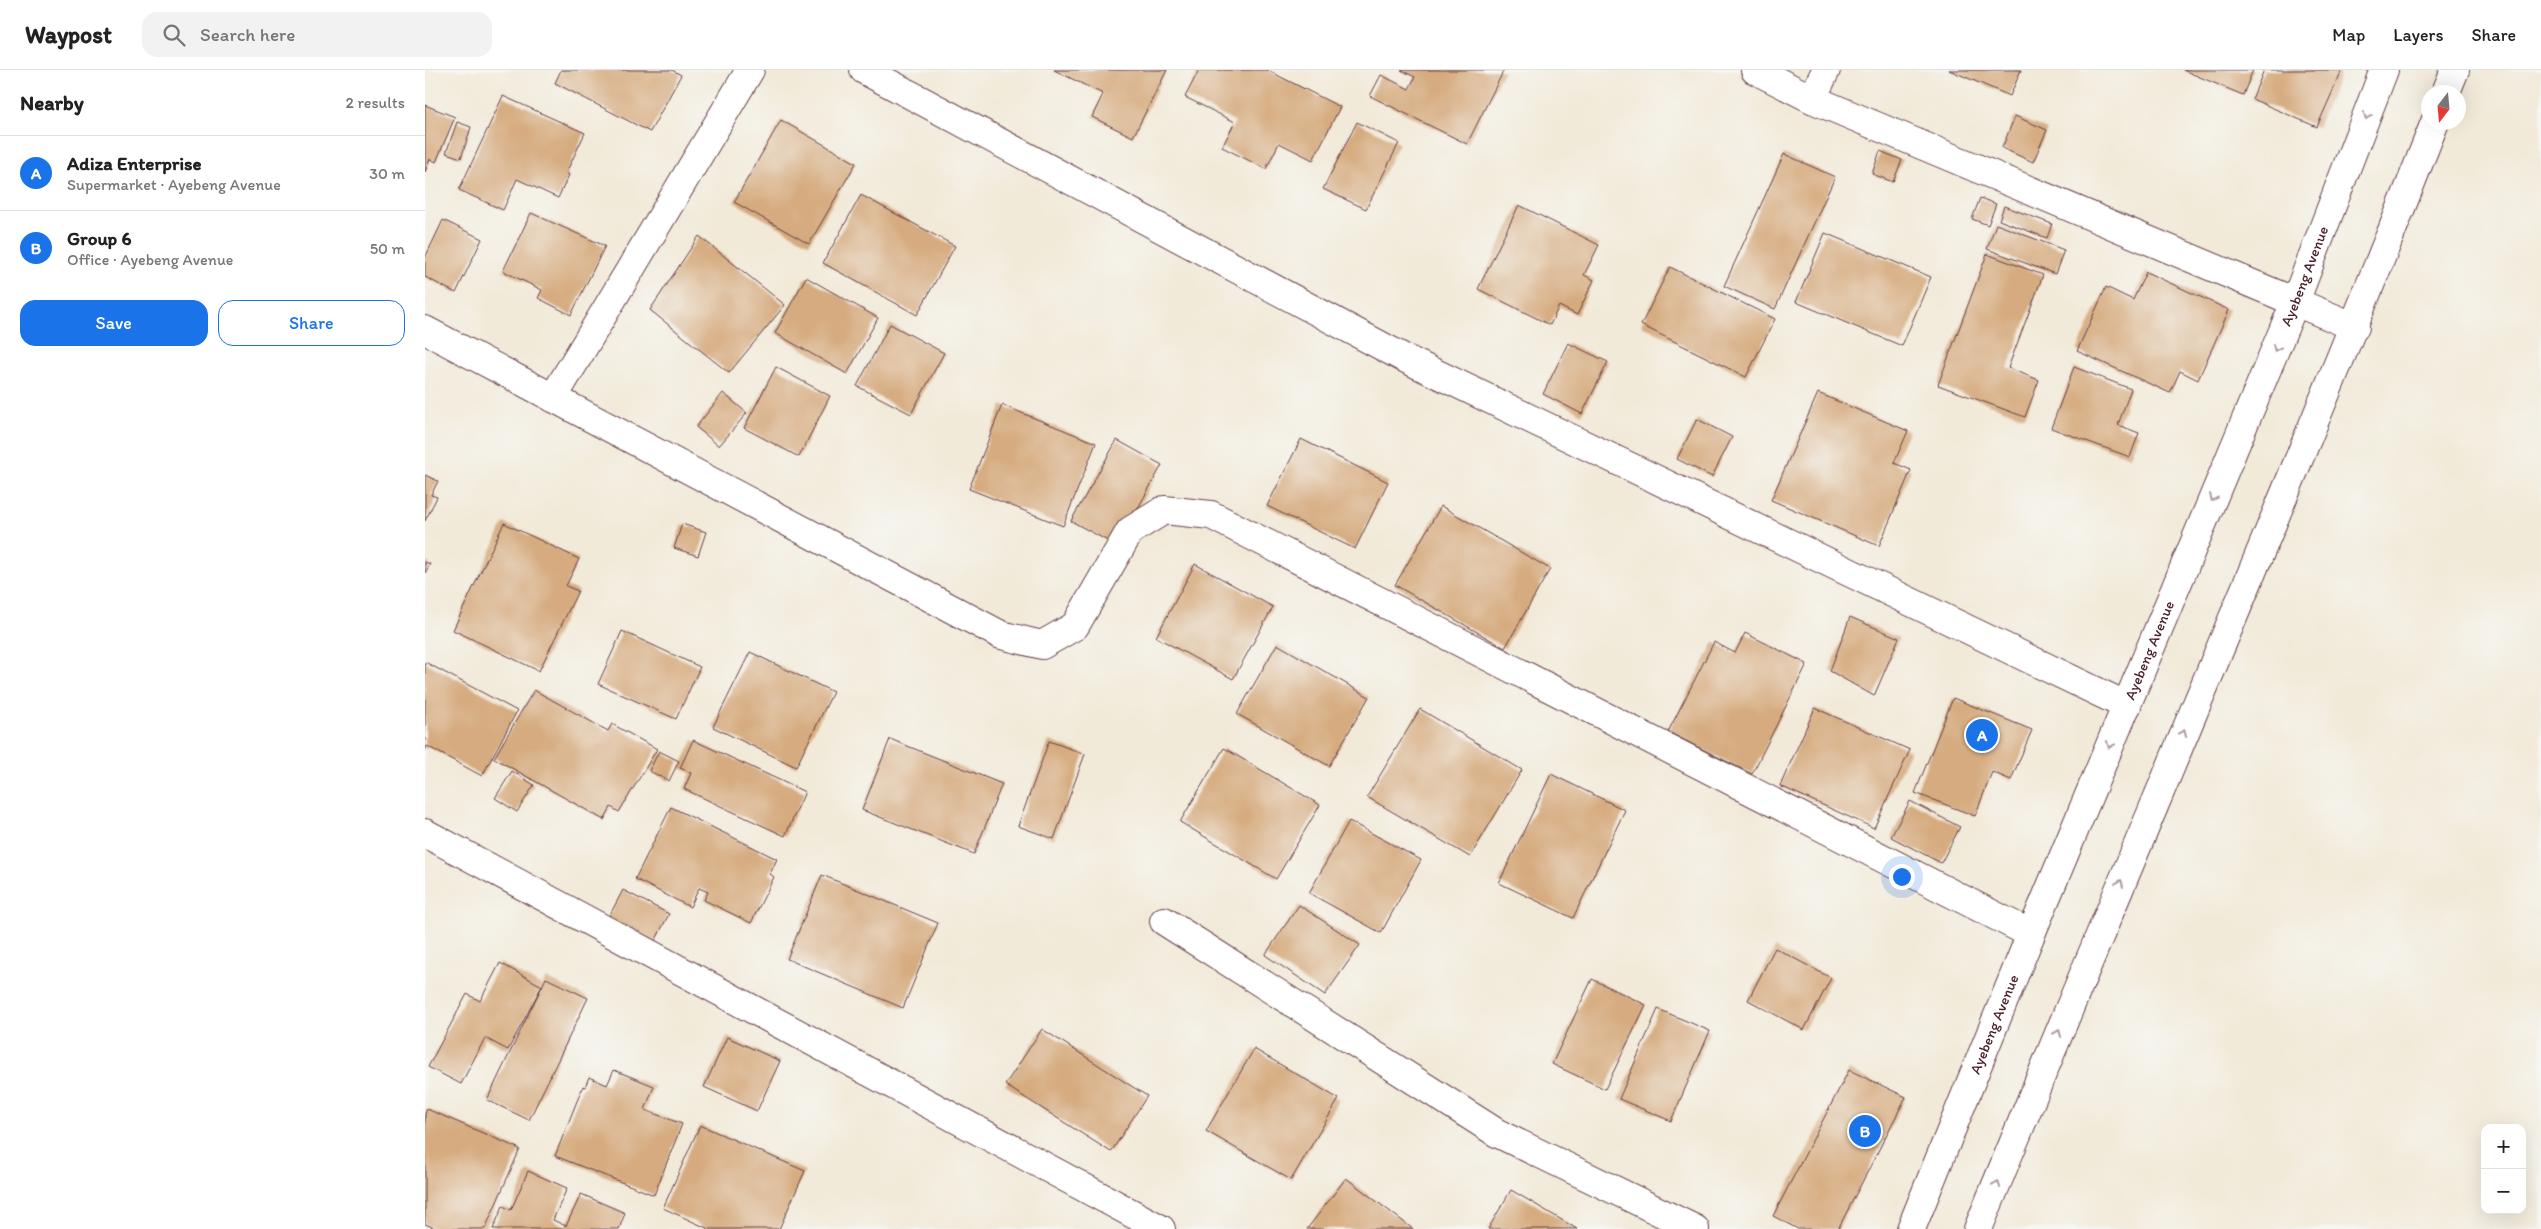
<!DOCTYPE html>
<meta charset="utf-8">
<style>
body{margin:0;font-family:Itim,sans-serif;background:#f2f2f2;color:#222}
.controls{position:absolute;right:15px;bottom:15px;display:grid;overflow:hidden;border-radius:10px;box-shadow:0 5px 20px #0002}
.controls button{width:45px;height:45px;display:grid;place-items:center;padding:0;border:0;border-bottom:1px solid #e0e0e0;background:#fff;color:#222;font:25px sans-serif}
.compass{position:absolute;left:1996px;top:15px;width:45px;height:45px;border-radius:50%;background:#fff;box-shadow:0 5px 20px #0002;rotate:196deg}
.you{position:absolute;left:1476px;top:806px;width:18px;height:18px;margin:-12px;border:4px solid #fff;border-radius:50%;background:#1a73e8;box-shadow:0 0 0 8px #1a73e833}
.badge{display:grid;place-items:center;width:32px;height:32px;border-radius:50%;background:#1a73e8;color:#fff;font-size:16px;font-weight:700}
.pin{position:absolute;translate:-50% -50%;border:2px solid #fff;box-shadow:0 1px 5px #0006}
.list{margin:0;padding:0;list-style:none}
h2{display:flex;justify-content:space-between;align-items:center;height:65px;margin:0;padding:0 20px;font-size:21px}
h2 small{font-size:16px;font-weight:400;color:#767676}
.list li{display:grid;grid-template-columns:32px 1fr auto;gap:15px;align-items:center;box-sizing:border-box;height:75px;padding:0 20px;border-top:1px solid #e0e0e0}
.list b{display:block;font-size:19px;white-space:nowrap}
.list p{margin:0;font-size:16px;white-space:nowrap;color:#767676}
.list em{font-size:16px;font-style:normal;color:#767676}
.actions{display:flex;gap:10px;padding:15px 20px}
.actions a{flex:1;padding:11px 0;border:1px solid #1a73e8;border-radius:15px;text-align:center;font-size:18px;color:#1a73e8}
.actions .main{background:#1a73e8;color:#fff}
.icon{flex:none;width:28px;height:28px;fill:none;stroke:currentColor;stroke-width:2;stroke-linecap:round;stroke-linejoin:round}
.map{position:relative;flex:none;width:2116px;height:1159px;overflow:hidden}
header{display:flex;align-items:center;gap:30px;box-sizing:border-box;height:70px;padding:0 25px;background:#fff;border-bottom:1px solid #e0e0e0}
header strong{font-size:24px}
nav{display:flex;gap:28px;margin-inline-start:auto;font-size:18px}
.search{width:350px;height:45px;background:#f2f2f2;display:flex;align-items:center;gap:12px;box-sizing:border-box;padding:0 18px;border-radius:15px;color:#767676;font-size:19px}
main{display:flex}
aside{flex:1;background:#fff}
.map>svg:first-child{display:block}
.building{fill:#d6ab7f}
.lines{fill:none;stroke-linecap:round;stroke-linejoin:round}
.minor-casing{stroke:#633d45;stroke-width:30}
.minor{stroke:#fff;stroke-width:28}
.oneway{stroke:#ae9aa0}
.labels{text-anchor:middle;stroke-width:4;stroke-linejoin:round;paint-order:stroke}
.street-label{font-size:15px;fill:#4a1f2b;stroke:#f6f6f2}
</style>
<header>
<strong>Waypost</strong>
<div class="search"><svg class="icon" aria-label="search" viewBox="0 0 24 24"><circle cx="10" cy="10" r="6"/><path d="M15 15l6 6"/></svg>Search here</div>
<nav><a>Map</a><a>Layers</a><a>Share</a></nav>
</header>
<main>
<aside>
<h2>Nearby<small>2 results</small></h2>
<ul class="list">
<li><span class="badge">A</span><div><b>Adiza Enterprise</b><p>Supermarket · Ayebeng Avenue</p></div><em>30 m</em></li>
<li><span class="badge">B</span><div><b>Group 6</b><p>Office · Ayebeng Avenue</p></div><em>50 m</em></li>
</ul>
<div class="actions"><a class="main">Save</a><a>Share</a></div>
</aside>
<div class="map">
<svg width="2116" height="1159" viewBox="0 0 2116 1159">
<rect width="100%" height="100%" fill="#f6f6f2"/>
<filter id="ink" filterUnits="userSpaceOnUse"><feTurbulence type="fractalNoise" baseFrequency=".02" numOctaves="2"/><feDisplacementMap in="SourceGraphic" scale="10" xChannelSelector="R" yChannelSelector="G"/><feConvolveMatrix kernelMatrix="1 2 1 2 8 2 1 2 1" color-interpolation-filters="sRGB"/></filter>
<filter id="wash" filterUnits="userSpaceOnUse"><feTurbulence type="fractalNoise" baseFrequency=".0096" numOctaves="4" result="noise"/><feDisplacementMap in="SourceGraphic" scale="20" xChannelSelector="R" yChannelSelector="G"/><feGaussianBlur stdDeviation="1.12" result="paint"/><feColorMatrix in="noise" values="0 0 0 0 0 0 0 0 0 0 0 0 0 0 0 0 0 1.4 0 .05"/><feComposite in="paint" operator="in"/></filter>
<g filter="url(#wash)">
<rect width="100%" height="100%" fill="#f2ead9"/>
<g id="blocks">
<path class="building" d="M136,0H247L256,5L225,62L130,13Z
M629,0H742L708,67L667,47L678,24Z
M774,0H842L915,37L888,90L854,73L841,99L797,77L810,52L760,27Z
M976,0H1079L1042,74L945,26L956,5L984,19L990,7Z
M1524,0H1596L1585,26Z
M1758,0H1828L1818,25Z
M1839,0H1917L1892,57L1827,29Z
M78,26L160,63L141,103L144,105L133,128L92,109L78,140L34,120Z
M0,35L30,47L11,92L5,89L0,102Z
M1590,46L1622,60L1608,92L1577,78Z
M356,50L431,93L384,174L309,132Z
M32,52L46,57L36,88L21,83Z
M932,52L974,73L941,139L898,119Z
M1455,81L1477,90L1468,112L1447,104Z
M1359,84L1410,107L1350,239L1299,216Z
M436,125L530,176L492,245L398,193Z
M1555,128L1571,134L1563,155L1547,149Z
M1094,135L1174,175L1159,205L1169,210L1152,245L1134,236L1125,255L1053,219Z
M1579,136L1627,154L1622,168L1574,150Z
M106,143L180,176L146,245L113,228L117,220L78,201Z
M18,150L57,169L31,223L0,207V188Z
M1571,154L1639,180L1630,204L1562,179Z
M1400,163L1506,207L1477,276L1371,232Z
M274,166L360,235L304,303L225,240Z
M1562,184L1618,205L1583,298L1614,310L1600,347L1513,315Z
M1245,197L1350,249L1321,307L1216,255Z
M1721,202L1804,240L1773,310L1755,301L1745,323L1652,281L1681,217L1708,230Z
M381,207L453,248L422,304L350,263Z
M465,254L519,283L486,344L432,316Z
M1143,273L1183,292L1157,344L1118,324Z
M351,297L405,326L374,387L319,358Z
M1649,297L1706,319L1693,355L1714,363L1705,387L1626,358Z
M298,323L322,343L294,376L271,357Z
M1393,323L1483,361L1469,393L1486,400L1454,476L1346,430Z
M577,335L671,373L638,456L544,419Z
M1272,349L1307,367L1287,407L1252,389Z
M876,369L963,412L930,479L842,436Z
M692,370L737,395L692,476L646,451Z
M0,405L13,411L6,425L12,427L0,451Z
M1016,436L1125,499L1080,578L970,515Z
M79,453L154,489L141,516L153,521L114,601L28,560Z
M257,454L281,462L273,486L249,478Z
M0,492L5,494L0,503Z
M770,494L848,537L808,609L731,567Z
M1425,547L1474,568L1449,626L1405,601Z
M197,561L275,597L251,649L173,614Z
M1320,563L1382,594L1327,704L1243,662L1289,572L1310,583Z
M852,574L944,627L904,696L812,644Z
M325,582L408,622L371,697L288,657Z
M0,592L92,641L57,706L2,676L0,681Z
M109,620L183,661L187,654L232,679L194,742L186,737L179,750L69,688Z
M1528,628L1607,660L1586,710L1567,702L1550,746L1490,723Z
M1390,638L1485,680L1449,758L1355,716Z
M995,639L1097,700L1045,787L942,727Z
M465,669L577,714L549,784L437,740Z
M268,670L380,722L360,766L259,719L266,703L255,698Z
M624,671L660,684L629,769L593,756Z
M799,678L895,735L851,809L755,752Z
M234,681L254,691L244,711L224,701Z
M87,701L109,715L92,742L70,728Z
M1126,704L1200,740L1148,848L1074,813Z
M1485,731L1535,757L1516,793L1466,767Z
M246,737L352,789L345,804L349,807L326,853L279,830L283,822L274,818L265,837L210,809Z
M924,751L996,790L956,863L884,823Z
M397,805L513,853L478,938L362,889Z
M198,820L244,844L227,877L181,852Z
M874,835L935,875L900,925L840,885Z
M1350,878L1406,908L1379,960L1323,930Z
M75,893L117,916L83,980L60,968L36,1014L3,997L42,924L55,931Z
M121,908L163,928L104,1050L62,1030Z
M1167,909L1221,935L1180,1019L1127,994Z
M1233,939L1285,961L1246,1051L1194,1029Z
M617,959L722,1026L686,1082L580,1015Z
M302,967L355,991L332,1041L279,1017Z
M829,979L914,1029L866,1110L781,1061Z
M189,1000L229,1016L220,1040L257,1054L229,1125L130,1086L158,1016L160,1017L164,1007L182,1015Z
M1424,1000L1481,1027L1413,1159H1373L1348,1146Z
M2,1039L95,1079L60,1159H12L0,1154V1044Z
M275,1055L380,1101L354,1159H284L238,1138Z
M103,1101L142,1118L128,1150L141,1156L156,1124L200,1143L194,1159H68L78,1136L86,1140Z
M921,1108L988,1159H882Z
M1086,1120L1152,1159H1063Z"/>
</g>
</g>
<g filter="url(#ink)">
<use href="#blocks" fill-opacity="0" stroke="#633d45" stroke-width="1"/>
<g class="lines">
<g class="minor-casing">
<g id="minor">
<path d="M439,0L979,288L1702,636"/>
<path d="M1330,0L1387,29L1930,257"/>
<path d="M2021,22L2030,0"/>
<path d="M1387,29L1401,0"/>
<path d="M0,260L576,565L617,575L650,556L705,461L739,440L786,445L1606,864"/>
<path d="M128,328L325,0"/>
<path d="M0,763L736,1159"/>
<path d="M739,851L1072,1063L1270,1159"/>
<path id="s1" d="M1486,1159L1606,864L1870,232L1959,0"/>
<path d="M1553,1159C1704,790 1864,424 2010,52"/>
</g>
</g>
<use href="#minor" class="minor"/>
</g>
<defs><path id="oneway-chevron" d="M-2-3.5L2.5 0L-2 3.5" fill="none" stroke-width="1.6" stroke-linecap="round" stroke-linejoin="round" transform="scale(1.25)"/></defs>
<g class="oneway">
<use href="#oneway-chevron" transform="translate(1942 46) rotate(111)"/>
<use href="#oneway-chevron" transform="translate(1851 278) rotate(113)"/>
<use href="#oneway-chevron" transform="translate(1788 428) rotate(113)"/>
<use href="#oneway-chevron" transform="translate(1758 663) rotate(-67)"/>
<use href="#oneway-chevron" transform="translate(1685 675) rotate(113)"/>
<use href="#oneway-chevron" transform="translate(1695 813) rotate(-67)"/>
<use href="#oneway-chevron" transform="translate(1633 963) rotate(-68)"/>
<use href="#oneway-chevron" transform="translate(1572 1114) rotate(-68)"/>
</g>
</g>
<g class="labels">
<g class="street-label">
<text dy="5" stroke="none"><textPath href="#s1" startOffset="1031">Ayebeng Avenue</textPath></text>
<text dy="5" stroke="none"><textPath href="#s1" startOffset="626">Ayebeng Avenue</textPath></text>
<text dy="5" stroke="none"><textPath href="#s1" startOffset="221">Ayebeng Avenue</textPath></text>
</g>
</g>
</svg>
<div class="controls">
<button>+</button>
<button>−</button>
</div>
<svg class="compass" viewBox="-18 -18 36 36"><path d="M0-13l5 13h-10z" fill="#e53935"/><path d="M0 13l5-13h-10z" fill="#767676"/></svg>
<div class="you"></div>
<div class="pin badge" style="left:1557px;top:665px">A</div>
<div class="pin badge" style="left:1440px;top:1061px">B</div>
</div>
</main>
